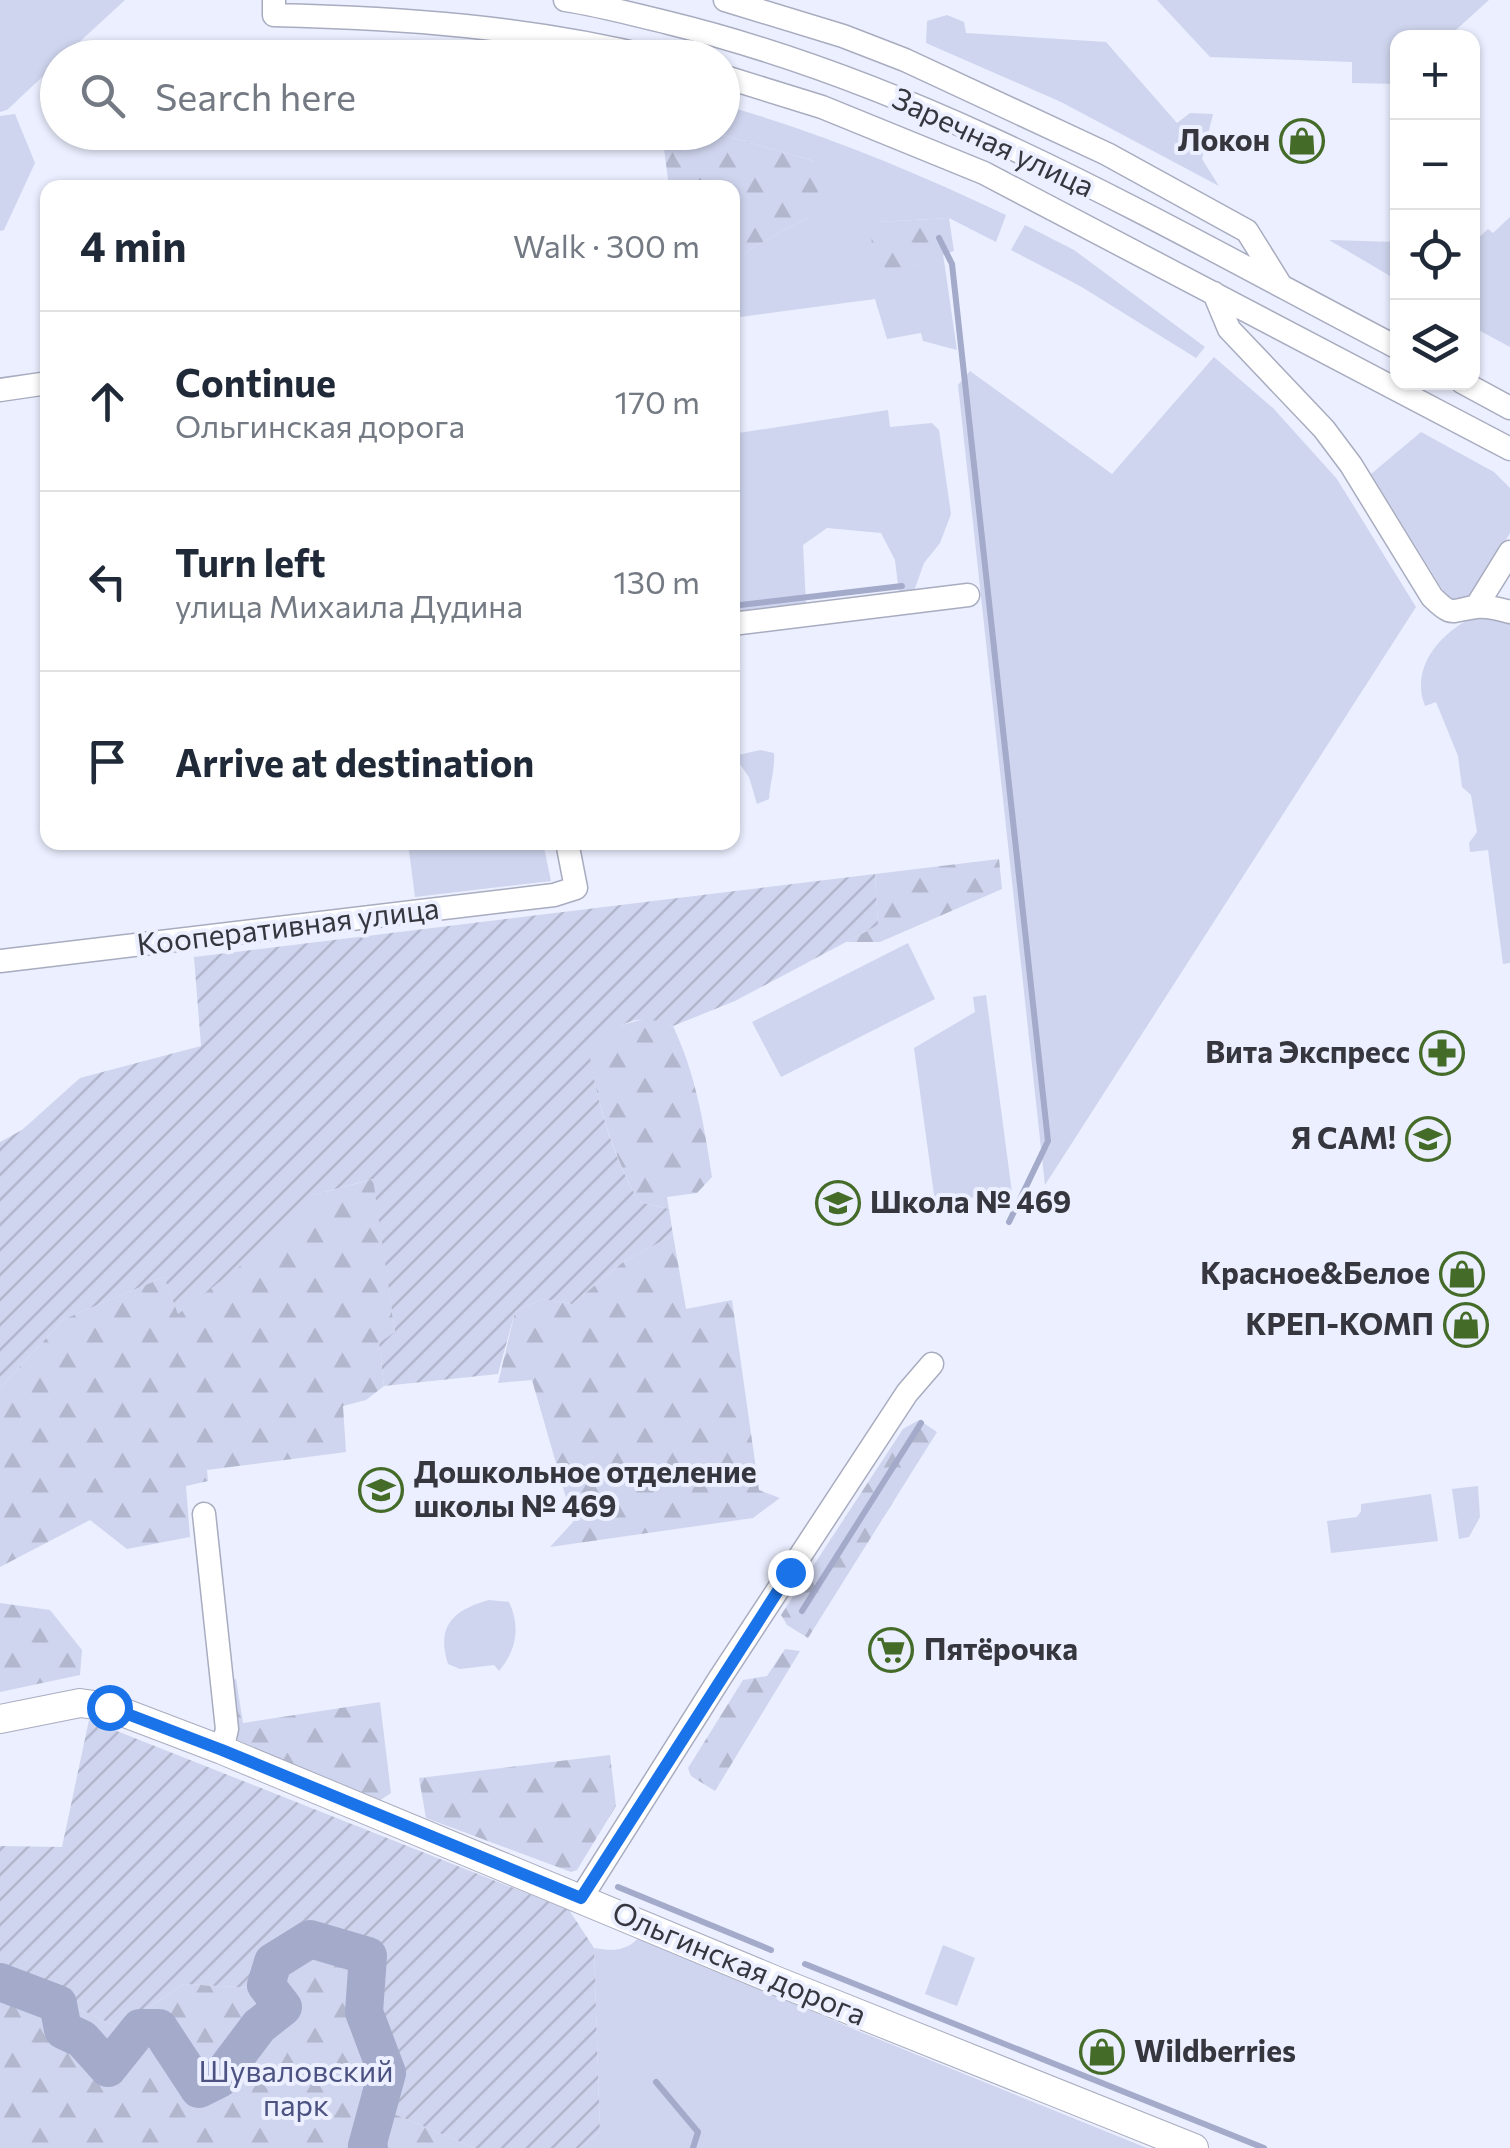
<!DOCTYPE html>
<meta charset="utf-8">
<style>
body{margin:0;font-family:Commissioner,sans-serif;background:#f6f6f7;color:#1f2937}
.controls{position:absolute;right:30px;top:30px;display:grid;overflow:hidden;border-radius:20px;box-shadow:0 2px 8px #0004}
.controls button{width:90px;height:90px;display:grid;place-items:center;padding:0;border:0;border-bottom:2px solid #e0e1e3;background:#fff;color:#1f2937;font:50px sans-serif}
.stop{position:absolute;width:30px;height:30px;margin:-22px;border:8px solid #1a73e8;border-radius:50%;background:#fff}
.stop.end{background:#1a73e8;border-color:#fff;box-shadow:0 2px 10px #0008}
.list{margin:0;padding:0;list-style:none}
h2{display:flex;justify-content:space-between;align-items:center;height:130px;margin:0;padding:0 40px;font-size:42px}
h2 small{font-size:32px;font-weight:400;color:#747a83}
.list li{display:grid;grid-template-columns:65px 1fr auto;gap:30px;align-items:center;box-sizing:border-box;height:180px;padding:0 40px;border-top:2px solid #e0e1e3}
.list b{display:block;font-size:38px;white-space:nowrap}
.list p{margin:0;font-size:32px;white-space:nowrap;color:#747a83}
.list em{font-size:32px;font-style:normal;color:#747a83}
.icon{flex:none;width:55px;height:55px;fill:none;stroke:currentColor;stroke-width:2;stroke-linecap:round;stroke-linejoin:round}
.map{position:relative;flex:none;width:1510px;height:2148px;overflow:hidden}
.search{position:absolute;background:#fff;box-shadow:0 2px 8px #0004;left:40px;top:40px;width:700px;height:110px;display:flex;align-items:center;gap:25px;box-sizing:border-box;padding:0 35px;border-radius:55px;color:#747a83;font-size:38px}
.panel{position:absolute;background:#fff;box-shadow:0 2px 8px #0004;left:40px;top:180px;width:700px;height:670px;border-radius:20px}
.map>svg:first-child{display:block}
.green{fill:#cfd5ee}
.forest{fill:url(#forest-firs)}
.garden{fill:url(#garden-furrows)}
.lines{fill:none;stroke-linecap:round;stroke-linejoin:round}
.stream{stroke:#a3aaca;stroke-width:6}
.river{stroke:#a3aaca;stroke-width:38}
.minor-casing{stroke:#a8acbf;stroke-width:25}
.tertiary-casing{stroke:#a8acbf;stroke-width:30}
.minor{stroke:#fff;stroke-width:22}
.tertiary{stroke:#fff;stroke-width:28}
.route{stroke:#1a73e8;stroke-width:12}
.labels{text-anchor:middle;stroke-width:8;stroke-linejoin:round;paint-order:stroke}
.poi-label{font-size:30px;font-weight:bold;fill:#35363e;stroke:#ebefff;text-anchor:end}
.street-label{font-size:30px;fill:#35363e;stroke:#ebefff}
.park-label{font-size:30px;fill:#4c5382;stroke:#ebefff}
</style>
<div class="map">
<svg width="1510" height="2148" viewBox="0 0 1510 2148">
<defs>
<pattern id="forest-firs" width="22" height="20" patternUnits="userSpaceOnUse" patternTransform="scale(2.5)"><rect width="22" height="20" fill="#cfd5ee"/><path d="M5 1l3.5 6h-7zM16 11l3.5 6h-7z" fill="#b2b7cd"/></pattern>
<pattern id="garden-furrows" width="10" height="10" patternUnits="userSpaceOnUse" patternTransform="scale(2.5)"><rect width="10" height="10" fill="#cfd5ee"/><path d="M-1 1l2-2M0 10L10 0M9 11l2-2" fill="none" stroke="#b2b7cd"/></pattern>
</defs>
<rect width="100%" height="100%" fill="#ebefff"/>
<path class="green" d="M0,0H125L63,57L58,58L57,63L7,110L0,112Z
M1157,0H1489L1448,37L1398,38L1397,84L1352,83V62L1210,57Z
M947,15L964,22L966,33L1106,42L1177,123L1190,113L1213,114L1202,159L1219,186L1061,102L926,43L927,21Z
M723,105C822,133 913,171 1006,215L996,242L949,218L878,222L910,267L943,254L957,350L923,341L921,333L887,339L875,299L733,318V265L750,249L807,218L814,161L716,133L722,132Z
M15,114L35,163L4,230L0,231V116Z
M1510,217V347L1473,327V243L1488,229L1493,233Z
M1025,225L1074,250L1205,347L1196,358L1080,286L1011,250Z
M1329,240L1397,242V280Z
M1214,357L1273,408L1337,479L1416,607L1045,1185L958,385L970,371L1112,474Z
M888,410L890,427L932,423L939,430L951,514L940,543L924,563L914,591L899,593L895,560L881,533L827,528L803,545L806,604L733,613L732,434Z
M1421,432L1494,472L1510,488V533L1475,593L1465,600H1454L1444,592L1371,474Z
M1487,612L1510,622V963L1503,964L1488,850L1470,852L1469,843L1477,832L1471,795L1462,787L1458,756L1436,702L1425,706C1408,663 1448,624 1487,612Z
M760,750L774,753C775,770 770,782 769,799L757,804L749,777L734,756Z
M408,843H543L551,881L415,897Z
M908,943L935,999L781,1077L752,1022Z
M986,995L1012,1193L935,1202L914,1048L975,1012L973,997Z
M1478,1486L1480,1517L1469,1537L1459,1539L1452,1489Z
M1431,1494L1438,1541L1331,1553L1327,1521L1357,1517L1361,1511V1504Z
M489,1600L509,1602C521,1627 516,1651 499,1671L494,1665L460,1669L448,1664C436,1626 453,1610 489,1600Z
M639,1937L856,2030L1147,2148H580L600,2132L594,1948C612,1951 626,1952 639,1937Z
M943,1945L975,1958L957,2006L925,1994Z"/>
<path class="forest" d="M662,133H716L814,161L824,177L807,218L750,249L733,265L732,188L669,187Z
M949,218L954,251L910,267L886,268L871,255L872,231L878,222Z
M999,859L1002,889L880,942H846L878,925L875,874Z
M651,1017L673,1026C696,1075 704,1124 712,1177L697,1193L667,1197L669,1209L639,1202C613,1155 598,1105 588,1051L615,1027Z
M374,1179L395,1333L379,1343L384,1386L366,1400L343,1406L346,1452L207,1470L208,1481L186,1486L190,1537L127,1549L90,1520L0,1567V1388L64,1319L164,1277L178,1313L312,1195Z
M673,1235L686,1309L732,1300L759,1490L780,1498L753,1518L550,1547L573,1522L532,1380L498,1383L515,1312L542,1299L572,1304L623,1262Z
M919,1420L937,1432L808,1638L787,1625L781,1615L903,1429Z
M0,1603L50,1610L82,1650L80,1675L0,1692Z
M785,1649L800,1651L715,1791L691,1776L688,1768L743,1680L767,1676Z
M236,1679L243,1723L380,1702L391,1793L376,1803L238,1743L229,1681Z
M610,1755L616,1806L577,1870L571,1872L426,1818L419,1778Z
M308,1933L375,1948L377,2021L393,2054L392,2113L475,2148H0V1974L119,2027L184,1984L254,1988L268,1952Z"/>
<path class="garden" d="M875,874L878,925L735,1001L673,1026C635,1010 617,1025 589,1051C597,1104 613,1156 639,1202L669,1209L673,1235L623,1262L572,1304L542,1299L515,1312L498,1374L384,1386L379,1343L395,1332L373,1179L312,1195L310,1212L178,1314L164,1277L64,1319L0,1388V1142L22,1130L80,1078L201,1046L194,957Z
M89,1720L569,1910L594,1948L600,2132L580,2148H475L392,2113L393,2054L377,2021L374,1948L308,1933L268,1952L254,1988L184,1984L119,2027L0,1974V1846L62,1847Z"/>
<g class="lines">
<path class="stream" d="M939,238L952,264L1048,1141L1009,1222
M732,606L902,586
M802,1611L921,1423
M618,1887L771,1950
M805,1964L1264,2148
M656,2082L698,2132L693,2148"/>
<path class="river" d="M0,1982L58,2004L63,2030L82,2039L108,2068L140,2028H159L199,2089L219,2079L259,2026L283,2007L266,1985L273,1962L310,1939L368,1956L364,2012L387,2073L367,2146L369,2148"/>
<g class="minor-casing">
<path id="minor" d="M274,0V15C402,18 530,27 655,58
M565,0C600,5 635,15 669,23C931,87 1161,224 1398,348
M725,0L843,36L905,60L1107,154L1247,231L1280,284
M722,76L822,107L984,173L1510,449
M1214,293L1229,329L1324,429L1351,465L1432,597C1453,618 1451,610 1476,607C1487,606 1500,609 1510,612
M1462,382L1510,408
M0,390L48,383
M1476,607L1510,552
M732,624L968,595
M0,961L554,895L576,888L567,842
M204,1514L227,1729L222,1750
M581,1898L720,1678L907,1393L932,1364"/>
</g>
<g class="tertiary-casing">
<path id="tertiary" d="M0,1719L80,1703L109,1707L222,1750L777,1981L1194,2148"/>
</g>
<use href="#minor" class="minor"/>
<use href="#tertiary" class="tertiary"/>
</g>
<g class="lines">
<path class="route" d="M109,1707L222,1750L581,1898L790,1572"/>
</g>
<defs>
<g id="shop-ring" transform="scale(2.25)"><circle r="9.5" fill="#ebefff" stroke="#446c28" stroke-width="1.5"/><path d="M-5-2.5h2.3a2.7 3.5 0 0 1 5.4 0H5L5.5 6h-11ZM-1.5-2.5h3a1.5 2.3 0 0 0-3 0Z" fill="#446c28"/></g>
<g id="pharmacy-ring" transform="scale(2.25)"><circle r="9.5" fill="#ebefff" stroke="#446c28" stroke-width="1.5"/><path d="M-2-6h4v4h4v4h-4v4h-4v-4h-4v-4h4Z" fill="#446c28"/></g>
<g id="school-ring" transform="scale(2.25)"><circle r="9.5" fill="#ebefff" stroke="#446c28" stroke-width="1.5"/><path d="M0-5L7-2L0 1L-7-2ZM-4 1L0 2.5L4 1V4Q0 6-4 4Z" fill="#446c28"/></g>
<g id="supermarket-ring" transform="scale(2.25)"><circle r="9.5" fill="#ebefff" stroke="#446c28" stroke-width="1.5"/><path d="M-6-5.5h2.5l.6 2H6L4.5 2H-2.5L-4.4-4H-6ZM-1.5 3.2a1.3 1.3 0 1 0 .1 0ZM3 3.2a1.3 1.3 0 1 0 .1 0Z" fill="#446c28"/></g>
</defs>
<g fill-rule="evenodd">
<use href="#shop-ring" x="1302" y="141"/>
<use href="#pharmacy-ring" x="1442" y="1053"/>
<use href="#school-ring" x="1428" y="1139"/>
<use href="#school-ring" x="838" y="1203"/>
<use href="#shop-ring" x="1462" y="1274"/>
<use href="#shop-ring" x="1466" y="1325"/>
<use href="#school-ring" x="381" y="1490"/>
<use href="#supermarket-ring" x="891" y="1650"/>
<use href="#shop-ring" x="1102" y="2052"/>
</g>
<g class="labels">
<g class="poi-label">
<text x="1270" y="151">Локон</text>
<text x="1410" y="1063">Вита Экспресс</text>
<text x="1396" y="1149">Я САМ!</text>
<text x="870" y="1213" text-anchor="start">Школа № 469</text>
<text x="1430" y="1284">Красное&amp;Белое</text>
<text x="1434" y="1335">КРЕП-КОМП</text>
<text x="414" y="1483" text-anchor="start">Дошкольное отделение<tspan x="414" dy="34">школы № 469</tspan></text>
<text x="924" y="1660" text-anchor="start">Пятёрочка</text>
<text x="1134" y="2062" text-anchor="start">Wildberries</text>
</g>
<g class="street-label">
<text transform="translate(993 143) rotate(25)" y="10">Заречная улица</text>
<text transform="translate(288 927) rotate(-7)" y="10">Кооперативная улица</text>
<text transform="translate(739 1964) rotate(23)" y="10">Ольгинская дорога</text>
</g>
<g class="park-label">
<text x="296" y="2082">Шуваловский<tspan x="296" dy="34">парк</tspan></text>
</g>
</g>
</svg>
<div class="controls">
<button>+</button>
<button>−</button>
<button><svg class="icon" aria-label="locate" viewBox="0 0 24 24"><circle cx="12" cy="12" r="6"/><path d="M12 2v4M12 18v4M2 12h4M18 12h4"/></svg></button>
<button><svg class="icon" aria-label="layers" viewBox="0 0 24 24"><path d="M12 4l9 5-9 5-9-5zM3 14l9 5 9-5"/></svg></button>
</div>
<div class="stop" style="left:109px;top:1707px"></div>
<div class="stop end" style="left:790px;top:1572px"></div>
<div class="search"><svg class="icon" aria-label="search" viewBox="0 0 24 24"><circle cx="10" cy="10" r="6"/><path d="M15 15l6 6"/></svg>Search here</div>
<section class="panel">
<h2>4 min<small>Walk · 300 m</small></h2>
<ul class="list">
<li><svg class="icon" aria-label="ahead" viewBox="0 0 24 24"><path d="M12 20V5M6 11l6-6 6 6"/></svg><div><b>Continue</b><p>Ольгинская дорога</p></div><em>170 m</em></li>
<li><svg class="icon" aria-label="left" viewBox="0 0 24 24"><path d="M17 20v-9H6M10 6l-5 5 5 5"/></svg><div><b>Turn left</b><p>улица Михаила Дудина</p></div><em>130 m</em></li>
<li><svg class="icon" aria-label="arrive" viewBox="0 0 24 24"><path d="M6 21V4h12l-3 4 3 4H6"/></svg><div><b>Arrive at destination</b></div></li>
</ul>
</section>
</div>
